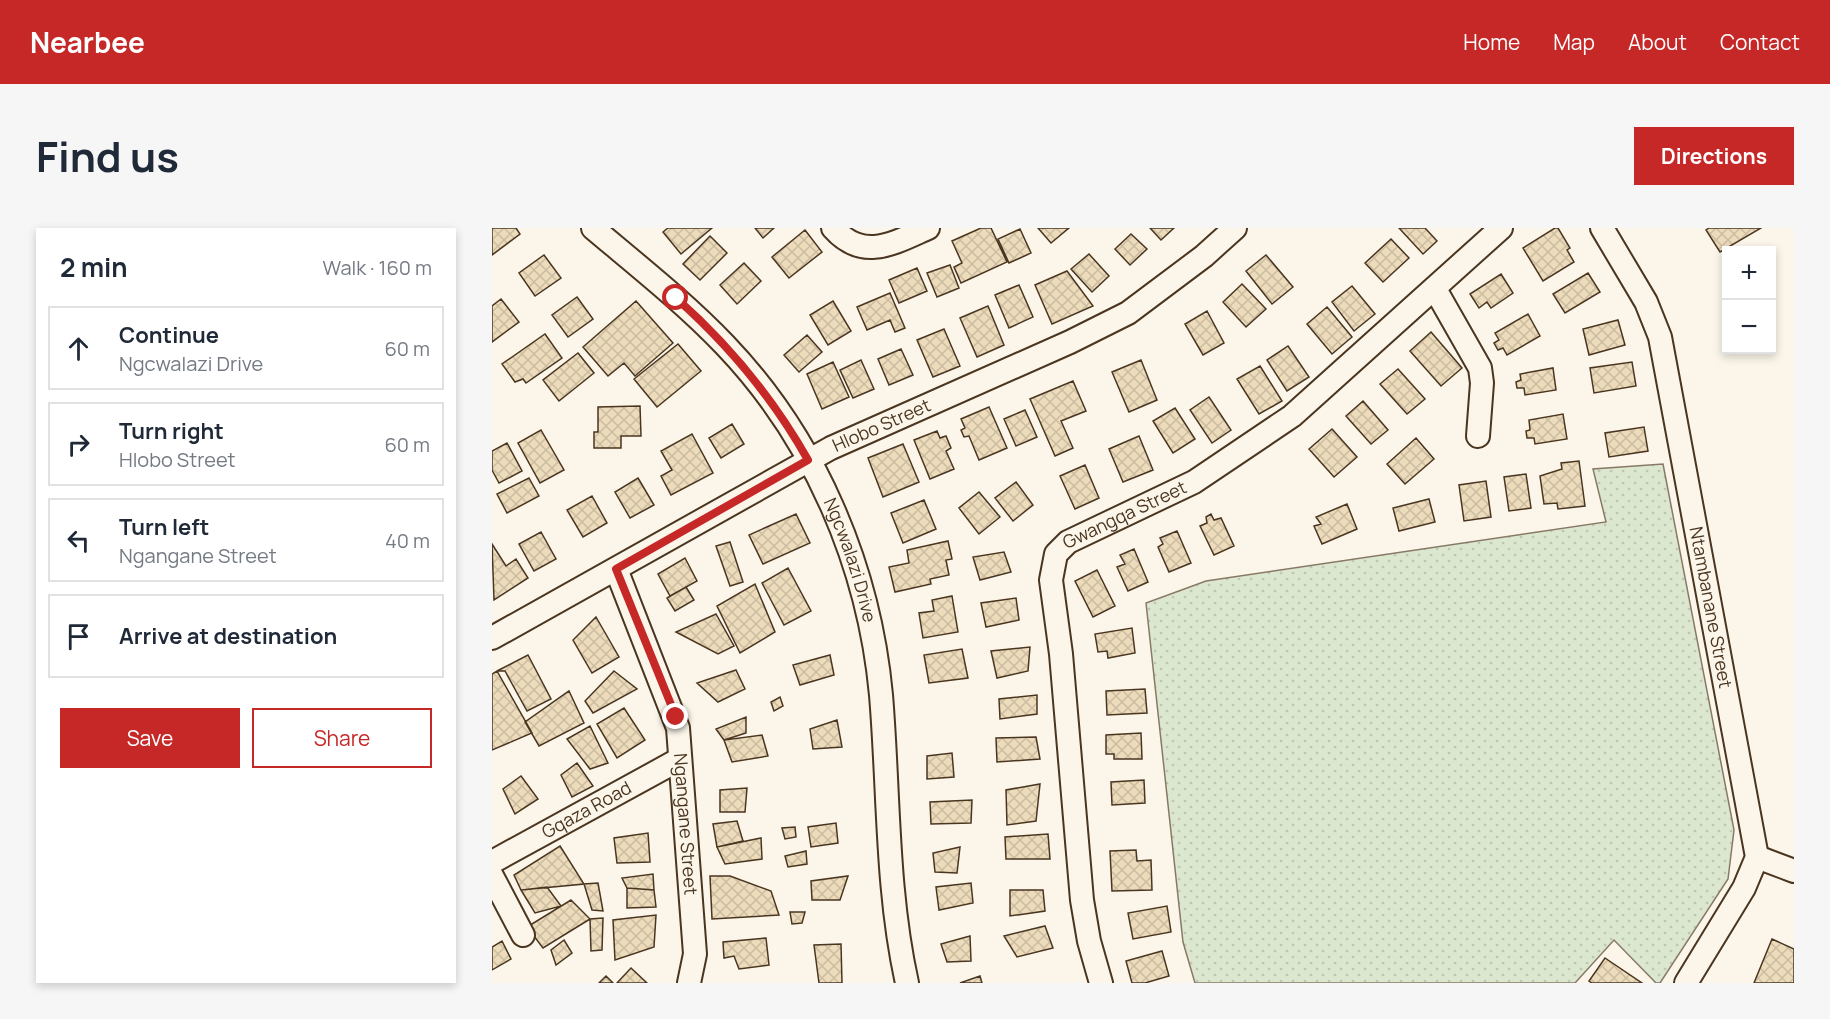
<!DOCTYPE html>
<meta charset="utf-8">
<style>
body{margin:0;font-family:Manrope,sans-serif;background:#f6f6f7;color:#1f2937}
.controls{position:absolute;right:18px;top:18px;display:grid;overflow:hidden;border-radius:0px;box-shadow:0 3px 9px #0003}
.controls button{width:54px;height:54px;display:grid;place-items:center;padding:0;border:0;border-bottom:2px solid #e0e1e3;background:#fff;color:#1f2937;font:30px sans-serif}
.stop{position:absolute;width:18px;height:18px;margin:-14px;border:4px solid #c62828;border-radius:50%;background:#fff}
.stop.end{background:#c62828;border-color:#fff;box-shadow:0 2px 6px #0008}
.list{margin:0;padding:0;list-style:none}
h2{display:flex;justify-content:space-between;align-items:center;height:78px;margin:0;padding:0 24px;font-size:26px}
h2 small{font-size:20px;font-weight:400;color:#747a83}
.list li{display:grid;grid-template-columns:39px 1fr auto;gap:18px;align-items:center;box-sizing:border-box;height:84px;margin:0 12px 12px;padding:0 12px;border:2px solid #e0e1e3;border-radius:0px}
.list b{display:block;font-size:22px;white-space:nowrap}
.list p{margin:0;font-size:20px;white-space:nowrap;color:#747a83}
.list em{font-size:20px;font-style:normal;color:#747a83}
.actions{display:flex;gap:12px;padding:18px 24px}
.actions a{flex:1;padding:14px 0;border:2px solid #c62828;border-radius:0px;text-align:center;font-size:21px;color:#c62828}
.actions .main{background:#c62828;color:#fff}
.icon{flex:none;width:33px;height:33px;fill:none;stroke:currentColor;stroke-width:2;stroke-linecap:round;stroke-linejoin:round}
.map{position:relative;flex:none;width:1302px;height:755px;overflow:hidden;border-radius:0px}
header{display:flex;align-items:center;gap:36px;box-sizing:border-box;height:84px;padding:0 30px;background:#c62828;color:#fff}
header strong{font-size:28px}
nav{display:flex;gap:33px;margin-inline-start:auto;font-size:21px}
.intro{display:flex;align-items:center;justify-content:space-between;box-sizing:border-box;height:144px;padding:0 36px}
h1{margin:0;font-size:42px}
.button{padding:15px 27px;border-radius:0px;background:#c62828;color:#fff;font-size:21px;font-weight:700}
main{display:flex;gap:36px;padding:0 36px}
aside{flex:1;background:#fff;border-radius:0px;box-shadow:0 3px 9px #0003}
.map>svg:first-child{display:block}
.grass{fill:url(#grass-dots);stroke:#887966;stroke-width:1.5}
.building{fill:url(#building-cross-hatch);stroke:#4a3520;stroke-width:1.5}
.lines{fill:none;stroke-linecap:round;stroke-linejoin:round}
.street-casing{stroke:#4a3520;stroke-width:26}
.street{stroke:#fbf6e9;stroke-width:22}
.route{stroke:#c62828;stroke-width:8}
.labels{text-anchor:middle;stroke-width:4.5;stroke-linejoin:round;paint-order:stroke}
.street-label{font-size:18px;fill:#4a3520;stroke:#fbf6e9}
</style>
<header>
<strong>Nearbee</strong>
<nav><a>Home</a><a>Map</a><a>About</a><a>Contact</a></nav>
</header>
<div class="intro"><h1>Find us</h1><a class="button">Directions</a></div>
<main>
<aside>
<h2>2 min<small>Walk · 160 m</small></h2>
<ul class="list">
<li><svg class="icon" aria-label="ahead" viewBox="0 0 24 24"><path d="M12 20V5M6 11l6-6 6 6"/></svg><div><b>Continue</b><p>Ngcwalazi Drive</p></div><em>60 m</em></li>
<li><svg class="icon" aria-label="right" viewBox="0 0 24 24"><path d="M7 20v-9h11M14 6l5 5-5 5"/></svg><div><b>Turn right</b><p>Hlobo Street</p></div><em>60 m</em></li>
<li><svg class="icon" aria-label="left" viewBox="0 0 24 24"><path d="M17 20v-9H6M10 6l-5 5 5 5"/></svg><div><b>Turn left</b><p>Ngangane Street</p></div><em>40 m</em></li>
<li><svg class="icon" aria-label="arrive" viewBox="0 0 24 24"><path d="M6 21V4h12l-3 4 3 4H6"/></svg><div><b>Arrive at destination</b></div></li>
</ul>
<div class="actions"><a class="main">Save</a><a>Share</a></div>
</aside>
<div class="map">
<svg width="1302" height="755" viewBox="0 0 1302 755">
<defs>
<pattern id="grass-dots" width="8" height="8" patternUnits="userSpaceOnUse" patternTransform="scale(1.5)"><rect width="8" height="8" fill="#dce7d0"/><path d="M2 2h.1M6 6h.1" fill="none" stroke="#bec7b2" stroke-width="1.8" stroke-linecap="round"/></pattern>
<pattern id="building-cross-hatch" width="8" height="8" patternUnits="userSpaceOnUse" patternTransform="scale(1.5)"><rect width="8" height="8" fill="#ecdcbc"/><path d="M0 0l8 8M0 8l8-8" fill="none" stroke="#ccbda1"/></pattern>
</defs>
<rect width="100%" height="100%" fill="#fbf6e9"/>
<path class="grass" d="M1171,236L1242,602L1236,651L1168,755H1164L1122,712L1083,755H703L691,714L654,375L714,353L1114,294L1101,241Z"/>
<path class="building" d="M0,0H24L28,6L0,27Z
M176,0H220L189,26L171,4Z
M263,0H282L271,10Z
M489,0H499L515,34L469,55L462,39L470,35L460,13Z
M546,0H577L559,15Z
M658,0H682L669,12Z
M907,0H933L945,13L931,26Z
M1063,0H1066L1078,20L1075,22L1082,34L1051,53L1031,20Z
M1217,0H1269L1228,24L1214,2Z
M528,1L539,25L517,35L506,11Z
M313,2L330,24L297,50L280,29Z
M639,6L655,21L638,37L623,21Z
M218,8L235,25L208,52L191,36Z
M899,11L917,30L891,54L873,35Z
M597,26L617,48L600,64L579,41Z
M52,27L69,50L43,68L27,45Z
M774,27L801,59L780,76L754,43Z
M252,35L269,53L245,76L228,57Z
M458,37L467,60L445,69L435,45Z
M425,40L435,63L407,75L397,52Z
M575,43L601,78L560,96L543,57Z
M1096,45L1108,64L1073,85L1061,66Z
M1009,46L1021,65L999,80L995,74L987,80L978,66Z
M750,56L774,81L754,99L731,74Z
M527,57L541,89L517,100L503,67Z
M860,58L883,86L862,103L840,74Z
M398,65L413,100L403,104L398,92L375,102L365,79Z
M85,69L101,91L76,109L60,87Z
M9,71L27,94L0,114V78Z
M144,73L181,115L143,148L132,135L116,148L91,119Z
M341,73L359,103L336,117L318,87Z
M496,78L512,117L485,129L468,90Z
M835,79L860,109L840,126L815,96Z
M715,83L732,115L711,127L693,96Z
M1036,86L1048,108L1015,127L1011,120L1006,122L1002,115L1007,112L1003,105Z
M1126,92L1133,117L1097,127L1091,101Z
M452,101L468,138L441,149L425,112Z
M939,104L970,140L949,158L918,123Z
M53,106L70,130L34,155L31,151L23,154L10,136Z
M315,107L330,124L307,144L292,127Z
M186,116L209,143L165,179L142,151Z
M796,118L817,149L795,163L775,132Z
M409,121L421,147L397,157L386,131Z
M86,125L102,145L67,173L51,152Z
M369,132L382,161L361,170L348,142Z
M649,132L665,172L637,184L620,144Z
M341,134L357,169L330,181L315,146Z
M1140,134L1144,158L1102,165L1098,140Z
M768,138L790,173L767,186L745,151Z
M1061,140L1064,162L1033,167L1032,160H1025L1024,154L1029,152L1028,146Z
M906,141L933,171L915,186L888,156Z
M581,153L594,183L569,193L581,220L563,228L538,171Z
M717,169L739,202L720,215L698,182Z
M871,173L896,202L879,216L854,188Z
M148,178L149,208H129V220H102V204H106V179Z
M497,179L515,220L487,232L477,208L472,209L469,202L473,200L469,191Z
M683,180L703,211L681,225L661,193Z
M533,182L545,209L524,218L512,191Z
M1071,186L1075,211L1043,216L1042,210H1035L1034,203L1038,202L1037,192Z
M240,196L252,216L229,230L217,210Z
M1152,199L1156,223L1117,229L1113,205Z
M840,201L865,229L842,249L817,221Z
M49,202L72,242L48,255L26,215Z
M445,203L448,210L454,208L459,220L454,223L462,241L438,251L422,212Z
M200,206L221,245L179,267L169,248L180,242L169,223Z
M647,208L661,242L631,254L617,221Z
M924,210L942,231L913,256L895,236Z
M15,215L30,243L7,255L0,242V223Z
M411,216L427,254L391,269L376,230Z
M1087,233L1093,278L1066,281L1065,275L1052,276L1048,248L1070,241L1069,235Z
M593,237L607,270L583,281L568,248Z
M1034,246L1039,280L1017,283L1012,249Z
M37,250L47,268L15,285L5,266Z
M146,250L162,277L138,290L123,264Z
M994,253L999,289L972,293L967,257Z
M524,254L541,277L521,293L503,270Z
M487,264L508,289L487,306L467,280Z
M100,268L115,295L91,309L75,282Z
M937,271L943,294L907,303L901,280Z
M432,272L444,301L411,315L399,285Z
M855,276L865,301L830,316L822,298L829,296L824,289Z
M304,286L318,315L271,336L257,307Z
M719,286L722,292L729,290L742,318L722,327L708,298L715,295L714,289Z
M685,303L699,335L677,344L666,319L671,316L668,310Z
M49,304L64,331L42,343L27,316Z
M456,313L460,331L454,332L457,347L438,351L439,356L403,364L397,339L417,335L415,322Z
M238,314L251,354L238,358L224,318Z
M0,316L14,338L24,331L36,350L2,372Z
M642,321L656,354L636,363L625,339L633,336L628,327Z
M512,324L519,344L488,352L481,329Z
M193,330L205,353L178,368L166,346Z
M296,340L319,383L292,397L270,355Z
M605,342L623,378L601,389L583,353Z
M263,356L283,404L248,425L225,378Z
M194,359L202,372L183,383L175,370Z
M460,368L466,404L431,410L427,385L442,383L440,372Z
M524,370L527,392L494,399L489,375Z
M224,386L242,418L226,426L184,404Z
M104,389L127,429L100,445L81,412Z
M640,400L643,425L616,430L615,423L606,424L603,406Z
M538,419L536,443L505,450L499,423Z
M470,421L476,450L437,455L432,427Z
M36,427L59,471L35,483L13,443H5Z
M338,427L342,447L308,457L301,437Z
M244,442L253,461L226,474L205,455Z
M5,443L40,505L0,522V446Z
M122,443L145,461L101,485L93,473Z
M653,461L655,485L615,487L614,463Z
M77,463L92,495L47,518L33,494Z
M545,467V486L508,491L507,471Z
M288,469L291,478L282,483L279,474Z
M132,480L153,512L125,530L105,496Z
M254,489V505L232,512L224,501Z
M345,492L350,519L321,521L318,501Z
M98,498L116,535L98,541L75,511Z
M649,505L650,531H622V526H614V507Z
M270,507L276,528L240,534L232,512Z
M544,509L548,531L505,534L504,510Z
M460,525L462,549L435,551V528Z
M85,535L101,558L80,569L69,547Z
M29,548L46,571L23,586L11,561Z
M652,552L653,575L620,577L619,554Z
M548,556L544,593L515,597L514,562Z
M255,560L253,584H228V562Z
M480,572L479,595L439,596L438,574Z
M245,593L251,613L225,619L221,596Z
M344,595L346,615L319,619L316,599Z
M303,599L304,609L293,611L290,600Z
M156,605L158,634L125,635L122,610Z
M556,606L558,631H514L513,609Z
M269,610L270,631L233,636L225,619Z
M68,618L92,656L29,662L22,647Z
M468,619L465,645L443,644L441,625Z
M644,622L645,633L659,632L660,662L620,663L618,623Z
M314,623L315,636L296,639L293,628Z
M161,646L162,662L135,660L130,650Z
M218,648H238L279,663L287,687L220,691Z
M356,648L348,672H320L319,653Z
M106,655L111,683L100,682L92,656Z
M479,655L481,675L447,682L444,659Z
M55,659L69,678L43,685L29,662Z
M135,660L162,662L164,679L135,680Z
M518,662H551L553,683L518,688Z
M79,672L98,691L51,720L35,699Z
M675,678L679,704L641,711L636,685Z
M298,684H313L310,695L300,696Z
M164,687L162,719L123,732L121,692Z
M111,690L110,722L99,723L98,691Z
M553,698L561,720L525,729L512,708Z
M478,708L479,733L455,734L449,716Z
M274,710L277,737L247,741L242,728L232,730L231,714Z
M1280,711L1302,721V755H1262Z
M72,712L80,725L64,737L59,722Z
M10,713L19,731L0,742V719Z
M349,716L350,755H327L322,717Z
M670,723L677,748L653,755H640L634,733Z
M1113,730L1150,755H1100L1097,753Z
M139,740L155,755H125Z
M114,748L121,755H107Z
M488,748L490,755H468Z"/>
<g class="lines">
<g class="street-casing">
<g id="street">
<path id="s1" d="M101,0C146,38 193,75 233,117C323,211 377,338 389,467C397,562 394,661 415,755"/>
<path d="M341,0C371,34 402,15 436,0"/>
<path id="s2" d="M1110,0L1154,74L1168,109L1265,629L1252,660L1194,755"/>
<path d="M943,61L988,140L990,155L986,208"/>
<path id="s3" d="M124,341L186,500L203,726L197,755"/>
<path id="s4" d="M0,410L339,220L578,114L636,85L712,28L743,0"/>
<path d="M1265,629L1302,643"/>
<path id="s5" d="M0,634L188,531"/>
<path d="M0,648L31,707"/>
<path id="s6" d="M609,755L597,713L590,672L569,426L559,352L564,326L576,314L702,254L800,188L1009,0"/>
</g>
</g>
<use href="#street" class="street"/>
</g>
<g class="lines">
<path class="route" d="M184,489L124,341L316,232C281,170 237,117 184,70"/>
</g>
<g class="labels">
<g class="street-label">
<text dy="6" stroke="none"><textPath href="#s4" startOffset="444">Hlobo Street</textPath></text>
<text dy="6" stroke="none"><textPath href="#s6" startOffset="513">Gwangqa Street</textPath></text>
<text dy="6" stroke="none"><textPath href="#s1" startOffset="428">Ngcwalazi Drive</textPath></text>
<text dy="6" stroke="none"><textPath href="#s2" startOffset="399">Ntambanane Street</textPath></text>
<text dy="6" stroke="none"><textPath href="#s5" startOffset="108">Gqaza Road</textPath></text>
<text dy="6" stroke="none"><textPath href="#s3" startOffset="267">Ngangane Street</textPath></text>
</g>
</g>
</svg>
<div class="controls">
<button>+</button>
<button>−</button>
</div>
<div class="stop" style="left:184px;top:70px"></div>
<div class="stop end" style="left:184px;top:489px"></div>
</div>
</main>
